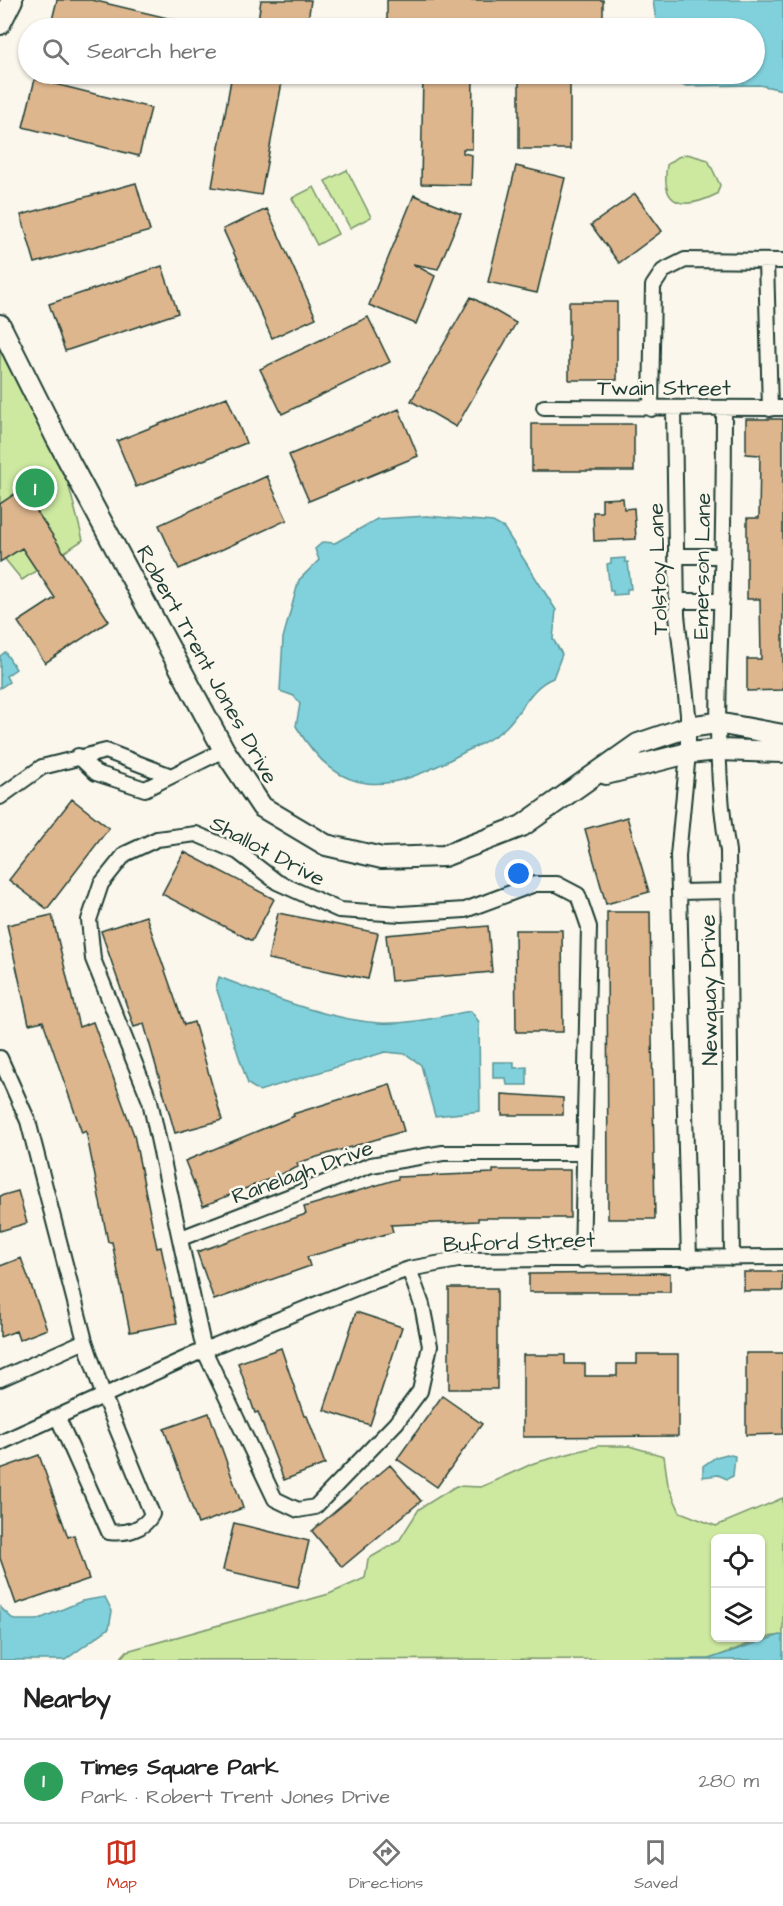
<!DOCTYPE html>
<meta charset="utf-8">
<style>
body{margin:0;font-family:"Architects Daughter",sans-serif;background:#f2f2f2;color:#222}
.controls{position:absolute;right:18px;bottom:18px;display:grid;overflow:hidden;border-radius:9px;box-shadow:0 2px 4px #0004}
.controls button{width:54px;height:54px;display:grid;place-items:center;padding:0;border:0;border-bottom:2px solid #e0e0e0;background:#fff;color:#222;font:30px sans-serif}
.you{position:absolute;left:519px;top:874px;width:21px;height:21px;margin:-15px;border:4px solid #fff;border-radius:50%;background:#1a73e8;box-shadow:0 0 0 9px #1a73e833}
.badge{display:grid;place-items:center;width:39px;height:39px;border-radius:50%;background:#c8321e;color:#fff;font-size:20px;font-weight:700}
.pin{position:absolute;translate:-50% -50%;border:3px solid #fff;box-shadow:0 2px 6px #0006}
.list{margin:0;padding:0;list-style:none}
h2{display:flex;justify-content:space-between;align-items:center;height:78px;margin:0;padding:0 24px;font-size:26px}
h2 small{font-size:20px;font-weight:400;color:#767676}
.list li{display:grid;grid-template-columns:39px 1fr auto;gap:18px;align-items:center;box-sizing:border-box;height:84px;padding:0 24px;border-top:2px solid #e0e0e0}
.list b{display:block;font-size:22px;white-space:nowrap}
.list p{margin:0;font-size:20px;white-space:nowrap;color:#767676}
.list em{font-size:20px;font-style:normal;color:#767676}
.icon{flex:none;width:33px;height:33px;fill:none;stroke:currentColor;stroke-width:2;stroke-linecap:round;stroke-linejoin:round}
.map{position:relative;flex:none;width:783px;height:1660px;overflow:hidden}
.search{position:absolute;background:#fff;box-shadow:0 2px 4px #0004;left:18px;right:18px;top:18px;height:66px;display:flex;align-items:center;gap:15px;box-sizing:border-box;padding:0 21px;border-radius:33px;color:#767676;font-size:22px}
.sheet{height:162px;background:#fff}
nav{display:flex;justify-content:space-around;align-items:center;box-sizing:border-box;height:84px;border-top:2px solid #e0e0e0;background:#fff;font-size:16px;color:#767676}
nav a{display:grid;justify-items:center;gap:3px}
nav .on{color:#c8321e}
.map>svg:first-child{display:block}
.green{fill:#cde9a0;stroke:#76936a;stroke-width:1.5;fill-rule:evenodd}
.water{fill:#81d1dc;stroke:#5a9699;stroke-width:1.5}
.building{fill:#deb68e;stroke:#1f3d34;stroke-width:1.5}
.lines{fill:none;stroke-linecap:round;stroke-linejoin:round}
.street-casing{stroke:#1f3d34;stroke-width:18}
.secondary-casing{stroke:#1f3d34;stroke-width:24}
.street{stroke:#fbf7ec;stroke-width:14}
.secondary{stroke:#fbf7ec;stroke-width:20}
.labels{text-anchor:middle;stroke-width:5;stroke-linejoin:round;paint-order:stroke}
.street-label{font-size:22px;fill:#1f3d34;stroke:#fbf7ec}
</style>
<div class="map">
<svg width="783" height="1660" viewBox="0 0 783 1660">
<rect width="100%" height="100%" fill="#fbf7ec"/>
<filter id="ink" filterUnits="userSpaceOnUse"><feTurbulence type="fractalNoise" baseFrequency=".0167" numOctaves="2"/><feDisplacementMap in="SourceGraphic" scale="12" xChannelSelector="R" yChannelSelector="G"/><feConvolveMatrix kernelMatrix="1 2 1 2 8 2 1 2 1" color-interpolation-filters="sRGB"/></filter>
<g filter="url(#ink)">
<path class="green" d="M687,154L708,160L720,185L717,194C685,210 660,208 667,165L678,157Z
M347,170L371,217L350,228L325,181Z
M314,187L338,234L317,245L292,198Z
M0,325L56,437L83,540L22,580L0,553Z
M598,1446H629L664,1456L668,1485L680,1512L716,1526L783,1498V1636C765,1633 729,1654 709,1659L119,1660L127,1651L329,1594L365,1578L368,1559L399,1541L419,1509L456,1486L481,1487L534,1463ZM716,1538H760V1638H716Z"/>
<path class="water" d="M653,0H783V90L759,85L684,86L671,80L666,74H754V28H657Z
M427,516L493,522L504,528L556,610L553,639L562,654L553,678C530,687 523,710 506,727C494,739 474,747 459,755C389,793 341,802 296,726L300,704L294,696L280,691L283,638L299,580L319,560L315,549L323,542L335,543L377,519Z
M625,558V562H628L631,589H627V594L613,595V591H610L607,564L611,563V559Z
M5,652L16,669L6,676L9,682L0,688V656Z
M219,977C269,996 325,1019 379,1023C409,1025 442,1016 471,1011L479,1022L480,1111L435,1116L421,1065L406,1054L385,1052L259,1091L248,1084L216,987Z
M493,1062H514V1068L527,1067V1085H507L506,1078H493Z
M727,1454L735,1456L733,1476L727,1479L718,1475L703,1477V1466L716,1457Z
M105,1597L112,1611L109,1628L65,1660H0V1607L14,1620H37L82,1601Z
M780,1635L783,1636V1660H663L709,1659Z"/>
<path class="building" d="M57,0H92L193,24L192,28H50Z
M261,0H311L307,28H257Z
M387,0H603V24L387,25Z
M232,74H263L283,77L261,195L212,187Z
M423,74H473L472,149H463V153L472,155L471,185L421,184Z
M519,74H570V149H519Z
M35,79L151,108L139,156L23,127Z
M516,166L565,178L537,293L488,282Z
M136,183L150,231L35,263L21,215Z
M635,194L662,231L619,263L591,225Z
M414,195L461,214L438,269L413,264L435,276L416,324L369,305Z
M267,209L316,318L272,338L223,229Z
M162,266L178,313L65,351L49,304Z
M471,297L516,323L456,427L411,401Z
M569,302H617V380H569Z
M368,317L390,362L282,414L260,369Z
M227,397L246,443L136,487L117,441Z
M399,409L418,456L309,501L289,455Z
M746,419H783V690L747,691V659H761L760,599H747V518H759L760,455L746,454Z
M532,424H634V471H532Z
M267,476L287,520L179,569L159,525Z
M22,489L109,621L45,663L18,622L55,598L22,548L0,562V504Z
M623,498L624,509L634,508L636,539L594,541L593,512H602V499Z
M72,799L109,828L47,909L9,880Z
M627,817L649,892L606,904L585,829Z
M184,852L274,899L252,941L162,894Z
M607,912H650L655,1219H608Z
M278,913L378,933L368,979L268,959Z
M52,915L79,1027L93,1022L134,1135L157,1248L161,1247L177,1323L130,1332L112,1242H108L86,1131L82,1133L43,1021L29,1024L7,925Z
M146,916L184,1025L194,1022L222,1120L175,1133L144,1024L134,1027L101,931Z
M488,926L492,972L391,981L386,935Z
M515,930H562L563,1032H516Z
M390,1084L404,1131L297,1163L298,1167L203,1206L185,1161L294,1116L293,1114Z
M502,1094L563,1098V1115H502Z
M493,1170H570V1218H478V1221L391,1225L393,1232L307,1257L310,1266L214,1300L197,1252L306,1214L304,1207L398,1179V1177L493,1173Z
M18,1191L27,1223L0,1231V1196Z
M21,1258L47,1329L19,1340L16,1331L0,1337V1266Z
M744,1272H783V1291H744Z
M670,1273V1292H529V1274Z
M449,1288H497V1389H449Z
M356,1312L402,1327L370,1425L324,1410Z
M281,1348L304,1416H307L325,1464L284,1480L258,1412L255,1413L238,1363Z
M746,1353H783V1434L746,1435Z
M637,1354H678V1436L523,1437V1355H565V1364H585V1376H617V1364H637Z
M442,1396L482,1424L437,1487L397,1459Z
M209,1413L243,1508L198,1524L164,1429Z
M39,1455L68,1537L74,1535L89,1579L16,1604L0,1558V1469Z
M390,1465L421,1501L342,1567L312,1531Z
M234,1523L309,1541L298,1587L223,1570Z"/>
<g class="lines">
<g class="street-casing">
<path id="street" d="M766,261L770,409
M544,407L783,408
M651,409L653,286L663,271L685,260L783,261
M674,409L677,615L688,714V753L678,856L689,1259
M724,409C724,478 723,546 721,615C718,694 714,773 728,851L732,1258
M676,556H723
M677,601H722
M78,756L96,773L145,789L224,750
M0,797L42,767L106,751L171,776
M679,892L728,891
M0,1058L28,1121L85,1341L104,1397L152,1514C144,1530 125,1534 109,1532L58,1418
M181,1238L371,1165L443,1153H584
M409,1269L422,1305L430,1346L420,1391L396,1423L315,1507L298,1510L275,1499L204,1350L150,1101L93,959L89,920L101,884L125,854L157,839L196,834L238,852L277,882L339,910L401,914L465,910L535,884H557L578,895L589,927L582,1260
M0,1379L85,1341
M0,1443L204,1350L366,1284L409,1269L458,1260L783,1257"/>
</g>
<g class="secondary-casing">
<path id="secondary" d="M0,24L12,0
M0,325L56,437L224,750L262,807L326,845L382,858L444,856L522,826L638,744L688,727L717,723L783,735
M606,774L688,753L719,750L783,752"/>
</g>
<use href="#street" class="street"/>
<use href="#secondary" class="secondary"/>
</g>
</g>
<g class="labels">
<g class="street-label">
<text x="664" y="395">Twain Street</text>
<text transform="translate(701 566) rotate(-89)" y="8">Emerson Lane</text>
<text transform="translate(657 569) rotate(-92)" y="8">Tolstoy Lane</text>
<text transform="translate(208 664) rotate(61)" y="8">Robert Trent Jones Drive</text>
<text transform="translate(268 850) rotate(28)" y="8">Shallot Drive</text>
<text transform="translate(708 990) rotate(-91)" y="8">Newquay Drive</text>
<text transform="translate(302 1171) rotate(-20)" y="8">Ranelagh Drive</text>
<text transform="translate(519 1241) rotate(-2)" y="8">Buford Street</text>
</g>
</g>
</svg>
<div class="controls">
<button><svg class="icon" aria-label="locate" viewBox="0 0 24 24"><circle cx="12" cy="12" r="6"/><path d="M12 2v4M12 18v4M2 12h4M18 12h4"/></svg></button>
<button><svg class="icon" aria-label="layers" viewBox="0 0 24 24"><path d="M12 4l9 5-9 5-9-5zM3 14l9 5 9-5"/></svg></button>
</div>
<div class="you"></div>
<div class="pin badge" style="left:35px;top:488px;background:#2e9e5b">1</div>
<div class="search"><svg class="icon" aria-label="search" viewBox="0 0 24 24"><circle cx="10" cy="10" r="6"/><path d="M15 15l6 6"/></svg>Search here</div>
</div>
<section class="sheet">
<h2>Nearby<small></small></h2>
<ul class="list">
<li><span class="badge" style="background:#2e9e5b">1</span><div><b>Times Square Park</b><p>Park · Robert Trent Jones Drive</p></div><em>280 m</em></li>
</ul>
</section>
<nav>
<a class="on"><svg class="icon" aria-label="map" viewBox="0 0 24 24"><path d="M3 6l6-2 6 2 6-2v14l-6 2-6-2-6 2zM9 4v14M15 6v14"/></svg>Map</a>
<a><svg class="icon" aria-label="directions" viewBox="0 0 24 24"><path d="M12 3l9 9-9 9-9-9zM9 14v-3h6M13 9l2 2-2 2"/></svg>Directions</a>
<a><svg class="icon" aria-label="saved" viewBox="0 0 24 24"><path d="M7 4h10v16l-5-4-5 4z"/></svg>Saved</a>
</nav>
